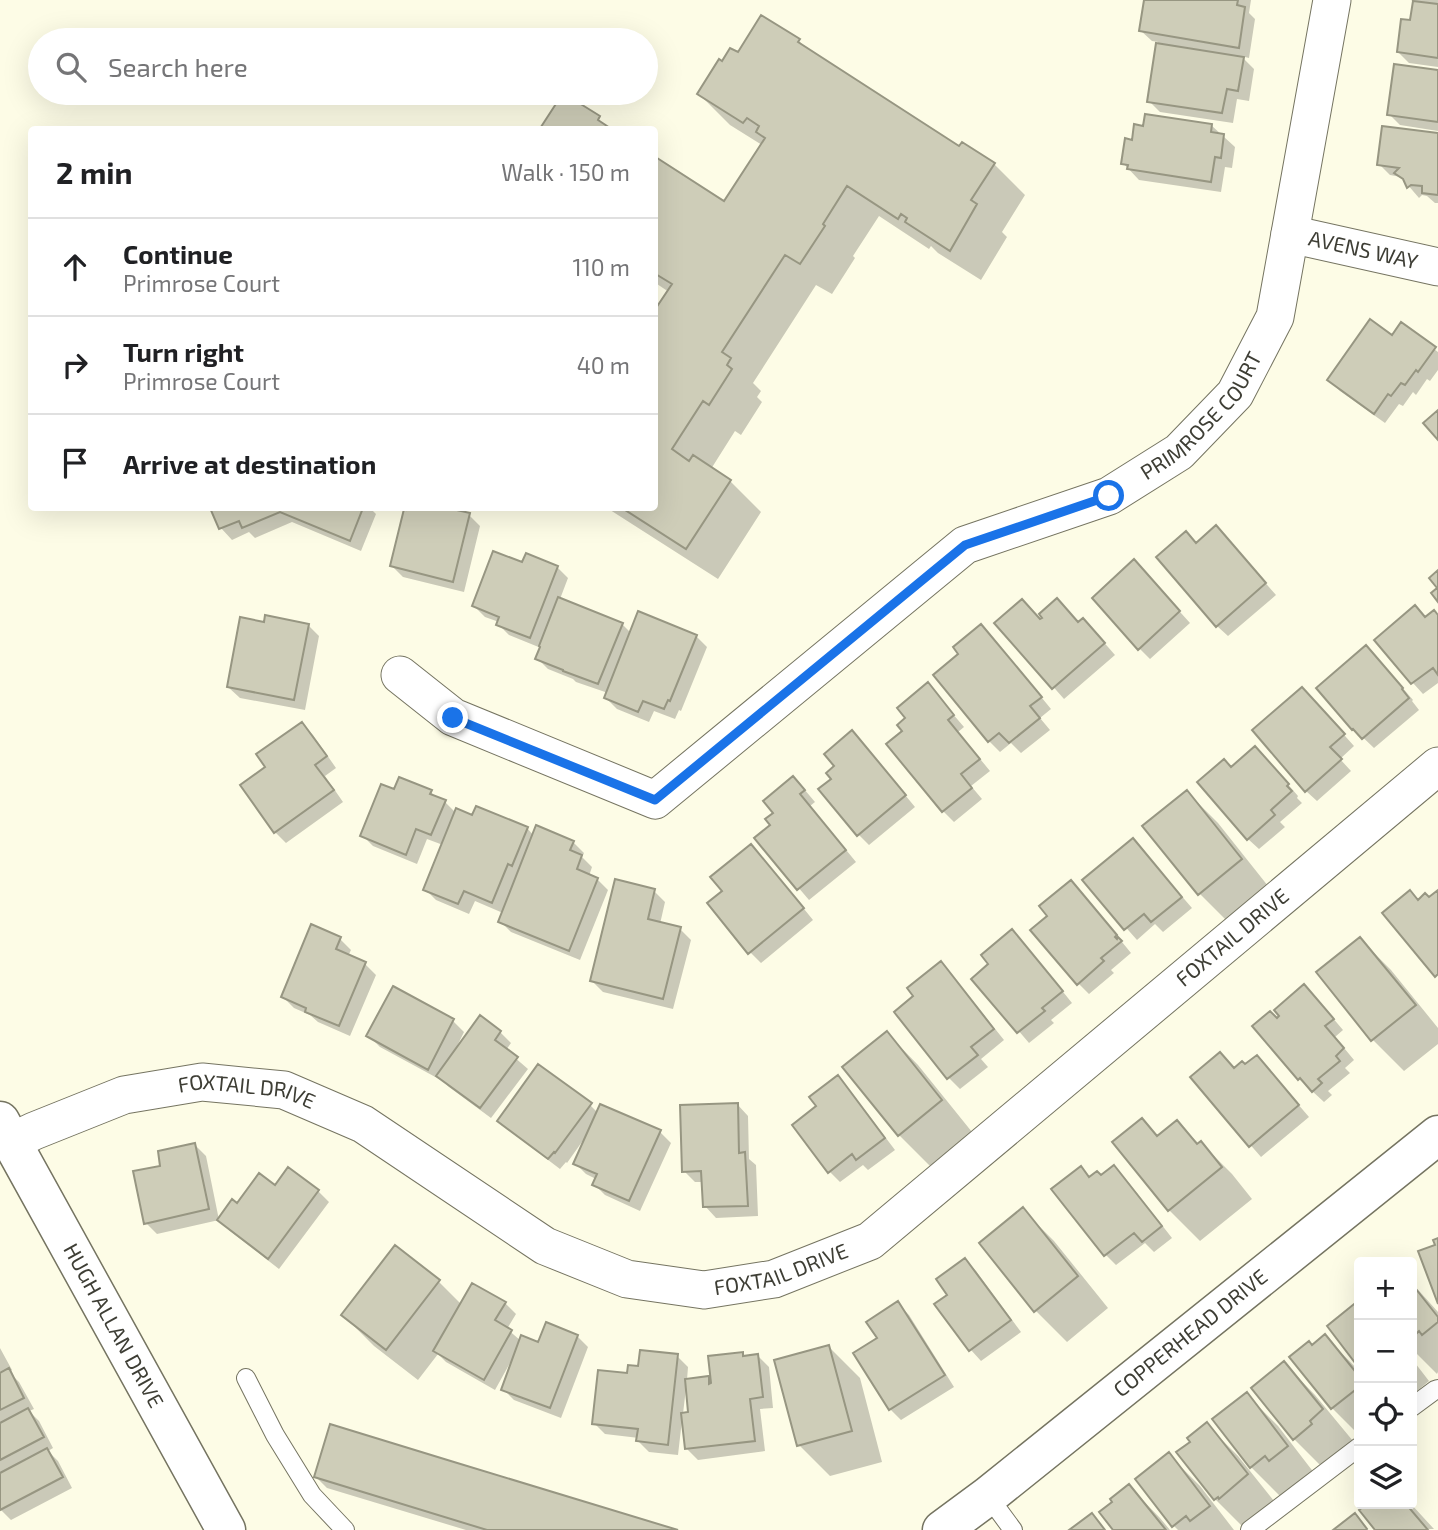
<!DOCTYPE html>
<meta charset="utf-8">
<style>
body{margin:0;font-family:"Exo 2",sans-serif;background:#f2f2f2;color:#202124}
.controls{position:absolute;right:21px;bottom:21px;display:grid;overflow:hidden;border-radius:7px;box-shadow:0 7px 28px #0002}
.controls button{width:63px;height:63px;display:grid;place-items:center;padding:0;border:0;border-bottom:2px solid #e0e0e0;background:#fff;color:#202124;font:35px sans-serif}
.stop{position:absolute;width:21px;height:21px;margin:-16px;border:5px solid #1a73e8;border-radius:50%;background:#fff}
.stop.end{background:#1a73e8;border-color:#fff;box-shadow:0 2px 7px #0008}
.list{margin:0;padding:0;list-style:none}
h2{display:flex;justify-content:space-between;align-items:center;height:91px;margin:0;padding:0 28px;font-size:30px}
h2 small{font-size:23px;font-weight:400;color:#757577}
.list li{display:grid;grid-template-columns:46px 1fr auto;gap:21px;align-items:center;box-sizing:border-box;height:98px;padding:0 28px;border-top:2px solid #e0e0e0}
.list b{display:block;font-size:26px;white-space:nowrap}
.list p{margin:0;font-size:23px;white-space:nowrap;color:#757577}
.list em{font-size:23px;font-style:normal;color:#757577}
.icon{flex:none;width:38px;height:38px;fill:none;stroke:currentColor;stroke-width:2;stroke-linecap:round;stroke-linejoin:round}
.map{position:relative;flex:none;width:1438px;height:1530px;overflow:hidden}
.search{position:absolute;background:#fff;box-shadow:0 7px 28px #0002;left:28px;top:28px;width:630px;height:77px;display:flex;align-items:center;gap:18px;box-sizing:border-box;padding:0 24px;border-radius:38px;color:#757577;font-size:26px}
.panel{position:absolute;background:#fff;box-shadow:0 7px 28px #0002;left:28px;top:126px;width:630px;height:385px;border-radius:7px}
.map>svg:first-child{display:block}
.shadow{fill:#0003;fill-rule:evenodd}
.building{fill:#cecdb8;stroke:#979682;stroke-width:2}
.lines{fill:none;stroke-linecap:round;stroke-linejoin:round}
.lane-casing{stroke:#757461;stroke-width:20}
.street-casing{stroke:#757461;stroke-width:39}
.secondary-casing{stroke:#757461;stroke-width:41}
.lane{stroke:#fff;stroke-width:18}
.street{stroke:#fff;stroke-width:37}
.secondary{stroke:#fff;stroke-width:38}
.route{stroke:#1a73e8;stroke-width:9}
.labels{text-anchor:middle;stroke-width:6;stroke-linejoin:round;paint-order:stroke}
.street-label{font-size:21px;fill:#3e3e35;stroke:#fff}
</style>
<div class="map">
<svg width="1438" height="1530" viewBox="0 0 1438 1530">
<rect width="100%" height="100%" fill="#fdfce6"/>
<path class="shadow" d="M1145,0H1251L1249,13L1255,19L1249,58L1241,56L1254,69L1249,101L1237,99L1233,123L1160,112L1149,101L1158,42L1152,41L1140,30Z
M1411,0H1438V67L1409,63L1398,52L1412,22L1414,2Z
M799,41L811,53L960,148L994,164L1025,195L1002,232L1007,237L981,280L938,253L931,246L929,249L879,216L853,256L855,258L832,294L816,285L753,383L761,391L757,397L762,402L741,435L735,431L711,469L730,481L761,512L718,579L607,508H654L669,292L654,282V158L725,204L762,145L730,125L699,94L723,63L738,55Z
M1438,71V131L1400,125L1389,114Z
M1211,125L1235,147L1232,168L1225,167L1221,192L1139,180L1123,163Z
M1438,135V203H1435L1427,196L1422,195L1419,198L1401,177L1390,175L1379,164Z
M1401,325L1438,352V370L1430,381L1427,379L1416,395L1413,392L1403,406L1399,404L1385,423L1340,391L1329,380L1392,337Z
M212,508H370L376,514L361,551L292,522L255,538L249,532L232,540L221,528Z
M409,508H441L469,515L480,526L464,592L403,577L392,566Z
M1227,539L1276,595L1228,636L1217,626L1197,544Z
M523,564L557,567L568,578L560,599L622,624L631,633L696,636L707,647L681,711L679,710L675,719L654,711L649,722L617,709L606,698L608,693L576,682L573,679L548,669L537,658L541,648L509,635L498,624L499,622L485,617L474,606Z
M1144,572L1190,623L1150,659L1139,648Z
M1438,617V683L1423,694L1413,683L1426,619Z
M1040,621L1079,623L1094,631L1115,655L1064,699L997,623Z
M265,624L308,625L319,636L305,710L240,698L228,687Z
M981,626L992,637L1051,709L1040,718L1050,730L1021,753L1011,743L1000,752L989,741L961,654Z
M1377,658L1413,700L1412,701L1419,710L1374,748L1353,728Z
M928,685L964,727L958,732L990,771L971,786L982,799L954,822L943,811L889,744L904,732L907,718Z
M1313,700L1354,746L1340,759L1351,771L1317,801L1306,791Z
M302,724L313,735L336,768L325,776L343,802L286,843L275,832L267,768Z
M863,744L915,807L869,845L858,834L833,779Z
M1266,759L1298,796L1297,798L1302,803L1280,822L1285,827L1259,849L1248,839L1231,769Z
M804,789L815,802L810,806L856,862L809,900L756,838L773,825L775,813Z
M395,791L431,792L437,799L445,802L456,813L527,828L534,836L573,842L584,853L582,857L592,867L589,876L597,879L608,890L580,960L511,932L500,921L503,913L475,901L469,914L436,900L425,889L443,845L427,839L417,864L373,846L362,835Z
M1187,792L1218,823L1272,891L1231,925L1199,893Z
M1133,840L1192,908L1163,932L1155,924L1137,940L1084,880Z
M751,846L762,857L813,920L761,963L750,952L724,891Z
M654,891L665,902L660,924L680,929L691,940L673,1009L603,992L592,981Z
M1082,893L1131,953L1111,970L1114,973L1089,994L1078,983Z
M1012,931L1023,942L1072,1003L1051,1020L1054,1023L1029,1043L974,979L991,965Z
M340,939L351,950L348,956L365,964L376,975L350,1036L318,1022L310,1015L294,1008L283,997Z
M1360,939L1391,970L1438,1028V1044L1404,1071L1373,1040L1319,972Z
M952,975L1004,1040L981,1059L988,1067L960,1089L949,1078L897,1012Z
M393,988L453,1021L464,1032L457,1046L459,1047L480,1018L500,1032L511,1043L506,1050L528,1069L491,1118L449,1087L440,1078L439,1079L380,1047L369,1036Z
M1315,997L1343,1030L1335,1037L1354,1060L1345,1068L1350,1073L1328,1091L1332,1095L1324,1102L1299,1079L1277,1020Z
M887,1033L918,1065L972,1132L930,1166L899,1135Z
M1245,1067L1267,1068L1309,1117L1261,1157L1192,1078Z
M837,1077L848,1088L895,1150L868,1170L863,1165L840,1182L829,1171L819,1106Z
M737,1104L748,1116L749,1159L756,1165L758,1216L716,1218L705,1206L704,1182H695L684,1171Z
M590,1105L598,1113L660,1132L671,1143L640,1211L605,1195L594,1184L596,1179L586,1174L575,1163L584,1139L567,1163L566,1162L560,1169L510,1131L499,1121Z
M1142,1120L1159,1137L1177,1122L1199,1144L1201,1143L1232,1174L1252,1199L1200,1241L1169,1210Z
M195,1145L206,1156L219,1220L237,1206L276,1187L318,1191L329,1202L279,1269L230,1231L219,1220L157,1234L146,1223L163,1167Z
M1114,1167L1125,1178L1172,1238L1154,1252L1145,1243L1116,1265L1105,1254L1081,1168L1091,1178L1101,1177Z
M1023,1210L1054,1241L1108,1308L1067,1342L1036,1311Z
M965,1260L976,1271L1021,1332L981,1361L971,1350L937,1305L950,1295Z
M439,1282L462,1305L505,1303L516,1314L507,1329L521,1341L539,1344L577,1336L588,1347L561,1418L514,1400L503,1389L512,1364L510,1363L495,1390L446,1362L438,1354L418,1380L374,1346L343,1315Z
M1412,1283L1438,1312V1372L1437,1374L1412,1349Z
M898,1304L909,1315L954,1387L901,1420L890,1409L855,1353L879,1338Z
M1325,1336L1359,1371V1435L1332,1408L1312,1347Z
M829,1347L860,1378L882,1462L830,1476L799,1445Z
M0,1348L12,1370L9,1372L19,1382L34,1409L29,1411L39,1421L53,1448L48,1451L58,1461L72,1488L11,1520L0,1509Z
M742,1354L745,1357L758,1356L769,1367L773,1408L760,1409L765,1451L698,1460L687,1449L682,1420L678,1455L649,1452L638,1441L639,1438L605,1434L594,1423L629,1375L640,1368L677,1356L688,1367L687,1380L708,1378L713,1383ZM686,1388H687L690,1414H683Z
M1412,1359L1429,1381L1417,1391L1420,1395L1412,1402Z
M1284,1363L1315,1395L1353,1441L1325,1470L1294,1439Z
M1247,1395L1278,1426L1318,1478L1282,1498L1251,1467Z
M1207,1425L1238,1456L1278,1506L1246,1530L1215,1499L1192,1442Z
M1169,1455L1200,1486L1234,1530H1178L1174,1526L1137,1480Z
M316,1477L672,1530H466L327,1488Z
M1129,1486L1160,1518L1170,1530H1116Z
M1370,1504H1411L1434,1529L1378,1530L1362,1510Z"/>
<path class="building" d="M1144,0H1238L1237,5L1245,7L1239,48L1139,31Z
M1413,1L1438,4V58L1397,52L1401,19L1410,20Z
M761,15L800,39L798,42L959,146L962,142L995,163L971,200L977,204L950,251L905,222L907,218L901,214L898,219L847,186L823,224L825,226L800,264L785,255L722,352L731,358L727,365L732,369L709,405L703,401L672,449L689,461L693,455L731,480L686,549L622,508H654V311L672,284L654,273V156L724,201L765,138L756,132L759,126L747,118L743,123L697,94L719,59L722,61L730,48L738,52Z
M1156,43L1244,57L1238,91L1227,89L1222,113L1147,102Z
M1394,64L1438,70V122L1387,115Z
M563,93L600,116L598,120L613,130H539Z
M1145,114L1212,124L1211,132L1224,134L1221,158L1215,157L1211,182L1127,169L1128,165L1121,164L1125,138L1132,140L1134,124L1143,126Z
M1382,126L1438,133V195L1422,193V186L1411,185L1407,188L1403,179L1394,173L1399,168L1377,165Z
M1370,319L1392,335L1401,322L1436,347L1418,372L1416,370L1405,385L1401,383L1391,396L1388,394L1374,414L1327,380Z
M1438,410V440L1423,423Z
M210,508H363L350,541L280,512L242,528L239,521L219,529Z
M407,508H448L470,513L453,582L390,566L404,509L406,510Z
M1216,525L1266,583L1216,627L1156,557L1186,531L1196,543Z
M493,551L522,562L526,553L558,566L530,638L496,625L499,617L472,606Z
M1134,559L1180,611L1138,650L1092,598Z
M1438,570V602L1431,593L1437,588L1429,578Z
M558,597L623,623L598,684L563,671V670L535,659L540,647L539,646Z
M1057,598L1078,622L1083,618L1105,643L1052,689L994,623L1022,599L1040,619L1042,618L1039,614Z
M1415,605L1425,617L1434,610L1438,615V675L1433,668L1411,684L1374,640Z
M638,611L697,635L670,701L668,700L664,709L643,701L638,712L604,698Z
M265,615L309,624L294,700L227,687L240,617L264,622Z
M981,624L1042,697L1030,706L1040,718L1009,743L999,733L988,742L933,675L958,654L953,647Z
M1366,645L1403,688L1402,689L1409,698L1362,739L1353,729L1352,730L1316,688Z
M928,682L954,715L948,720L980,759L961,774L972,788L942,812L886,744L902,731L897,725L905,718L897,708Z
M1302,687L1345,734L1330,747L1342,759L1305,792L1252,730Z
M302,722L327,756L315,765L334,790L274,833L240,785L265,767L256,754Z
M852,730L906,795L857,836L818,789L831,779L826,773L834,766L824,754Z
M1255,746L1289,784L1287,786L1292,791L1271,810L1275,815L1247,840L1197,782L1224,759L1231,767Z
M793,776L805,790L800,794L846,850L797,890L754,838L770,825L765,819L773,813L763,801Z
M399,777L432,790L430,794L446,800L431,835L416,829L406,855L360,836L381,784L394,789Z
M1187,790L1242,859L1198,895L1142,826Z
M476,806L528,827L512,866L508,864L492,903L464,891L458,904L423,890L456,808L472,815Z
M536,825L574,841L570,850L582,855L577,869L598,878L569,951L498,922Z
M1133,838L1182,897L1151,922L1144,914L1124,930L1082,880Z
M751,844L804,908L748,954L707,903L722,891L710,877Z
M615,879L655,889L648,919L681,927L663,999L590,981Z
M1071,880L1117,935L1115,937L1117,939L1118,937L1122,941L1101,958L1104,961L1077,985L1030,930L1047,916L1039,906Z
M1410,890L1418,900L1425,893L1429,897L1438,890V974L1435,977L1382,913Z
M311,924L341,937L336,949L366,962L339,1026L305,1012L306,1008L281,997Z
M1012,929L1063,991L1042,1008L1045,1011L1017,1033L971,979L988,964L981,955Z
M1360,937L1416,1005L1371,1041L1316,972Z
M941,961L994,1029L971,1047L978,1055L947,1079L894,1012L913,996L907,988Z
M1304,984L1334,1019L1325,1026L1344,1048L1336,1056L1340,1061L1318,1079L1322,1083L1312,1092L1300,1078L1298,1080L1252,1026L1270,1011L1277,1018L1279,1016L1274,1010Z
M393,986L454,1019L428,1070L366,1036Z
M480,1015L501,1031L495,1040L518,1057L480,1108L436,1076Z
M887,1031L942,1100L898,1136L842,1067Z
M1220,1052L1234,1068L1242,1061L1245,1064L1257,1055L1299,1105L1249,1147L1190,1077Z
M538,1064L592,1103L555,1153L554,1152L548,1159L497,1121Z
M838,1075L885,1138L856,1160L852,1154L828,1173L792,1125L816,1106L809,1097Z
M738,1103L739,1153L745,1152L748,1206L703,1207L701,1171L682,1172L680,1105Z
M600,1104L661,1130L629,1201L592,1185L597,1174L573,1164Z
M1142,1118L1157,1136L1177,1120L1197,1144L1201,1141L1222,1167L1168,1211L1112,1142Z
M195,1143L209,1209L144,1224L133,1171L160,1166L158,1151Z
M1114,1165L1162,1226L1142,1242L1134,1233L1104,1256L1051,1189L1081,1166L1089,1177L1097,1171L1101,1175Z
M288,1167L319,1190L268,1259L217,1220L232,1199L237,1203L259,1173L275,1185Z
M1023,1207L1078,1276L1034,1312L979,1243Z
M1438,1238V1304L1418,1251L1435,1245L1433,1240Z
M395,1245L440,1280L386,1350L341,1315Z
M965,1258L1011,1320L969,1351L934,1304L947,1295L936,1279Z
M472,1283L506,1302L495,1320L512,1330L484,1380L433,1351Z
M1412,1284L1438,1317V1322L1422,1335L1419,1331L1412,1338Z
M1359,1300V1368L1327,1326Z
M898,1301L945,1375L889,1410L853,1353L877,1338L866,1322Z
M546,1322L578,1335L550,1408L501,1390L521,1335L538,1342Z
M1325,1334L1359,1376V1387L1331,1409L1289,1357L1309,1341L1312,1345Z
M829,1345L852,1431L797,1446L774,1360Z
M640,1350L678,1354L668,1445L636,1441L638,1429L592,1424L598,1370L627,1373L628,1365L638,1366Z
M743,1352V1356L758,1354L763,1397L750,1399L755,1441L685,1449L681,1413L688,1412L685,1379L709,1376V1384L711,1383L708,1356Z
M1284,1361L1323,1409L1310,1421L1312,1424L1293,1440L1251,1388Z
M9,1368L24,1398L0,1410V1373Z
M1247,1392L1288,1446L1269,1461L1265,1456L1250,1468L1212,1419Z
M28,1408L44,1437L0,1460V1423Z
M1207,1422L1248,1474L1219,1499L1218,1497L1214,1500L1176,1452L1190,1442L1187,1438Z
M330,1424L454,1462L678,1530H487L314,1477Z
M47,1448L63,1477L0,1510V1473Z
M1169,1452L1210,1506L1190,1521L1186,1516L1172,1527L1135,1479Z
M1129,1484L1166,1530H1113L1099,1512L1112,1502L1110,1499Z
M1367,1504H1406L1428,1530H1375L1359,1510Z
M1092,1513L1105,1530H1069Z
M1355,1513L1367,1529L1366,1530H1333Z"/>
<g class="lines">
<g class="lane-casing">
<path id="lane" d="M246,1378L275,1435L312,1495L345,1530
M1412,1407L1435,1390L1438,1389
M988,1496L1013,1530
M1250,1530L1359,1447"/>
</g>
<g class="street-casing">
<g id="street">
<path id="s1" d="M1290,234L1438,267"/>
<path id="s2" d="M400,675L453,717L655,800L965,545L1109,496L1179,452L1235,394L1275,317L1332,0"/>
<path id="s3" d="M11,1142L34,1131L124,1095L202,1082L284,1090L363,1124L545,1246L627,1279L704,1290L774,1279L870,1241L1438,766"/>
</g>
</g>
<g class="secondary-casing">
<g id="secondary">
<path id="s4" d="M0,1121L226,1530"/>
<path id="s5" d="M942,1530L988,1496L1438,1135"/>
</g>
</g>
<use href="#lane" class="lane"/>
<use href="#street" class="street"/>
<use href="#secondary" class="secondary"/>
</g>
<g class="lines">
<path class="route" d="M453,718L655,800L965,545L1109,496"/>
</g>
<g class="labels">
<g class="street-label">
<text dy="7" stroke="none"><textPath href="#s1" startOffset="75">AVENS WAY</textPath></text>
<text dy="7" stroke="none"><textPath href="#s2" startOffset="964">PRIMROSE COURT</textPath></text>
<text dy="7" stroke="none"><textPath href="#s3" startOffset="1402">FOXTAIL DRIVE</textPath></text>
<text dy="7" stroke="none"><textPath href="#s3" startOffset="247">FOXTAIL DRIVE</textPath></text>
<text dy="7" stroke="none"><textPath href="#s3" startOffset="835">FOXTAIL DRIVE</textPath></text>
<text dy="7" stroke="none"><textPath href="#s4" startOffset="234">HUGH ALLAN DRIVE</textPath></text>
<text dy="7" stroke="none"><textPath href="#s5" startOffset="317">COPPERHEAD DRIVE</textPath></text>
</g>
</g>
</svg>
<div class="controls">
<button>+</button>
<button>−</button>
<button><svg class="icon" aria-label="locate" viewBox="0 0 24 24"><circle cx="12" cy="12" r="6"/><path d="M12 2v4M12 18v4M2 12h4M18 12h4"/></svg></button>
<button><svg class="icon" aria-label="layers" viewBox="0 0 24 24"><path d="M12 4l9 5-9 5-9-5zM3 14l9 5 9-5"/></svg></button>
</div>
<div class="stop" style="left:1109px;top:496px"></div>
<div class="stop end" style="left:453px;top:718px"></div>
<div class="search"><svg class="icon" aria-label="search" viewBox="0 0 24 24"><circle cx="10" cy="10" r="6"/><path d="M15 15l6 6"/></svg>Search here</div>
<section class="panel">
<h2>2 min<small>Walk · 150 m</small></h2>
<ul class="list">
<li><svg class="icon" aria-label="ahead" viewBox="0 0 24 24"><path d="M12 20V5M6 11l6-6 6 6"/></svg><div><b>Continue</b><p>Primrose Court</p></div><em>110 m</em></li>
<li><svg class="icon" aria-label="right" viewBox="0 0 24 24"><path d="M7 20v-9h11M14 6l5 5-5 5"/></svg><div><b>Turn right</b><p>Primrose Court</p></div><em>40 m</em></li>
<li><svg class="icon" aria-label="arrive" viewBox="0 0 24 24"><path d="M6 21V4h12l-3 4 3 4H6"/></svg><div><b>Arrive at destination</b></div></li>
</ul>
</section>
</div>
